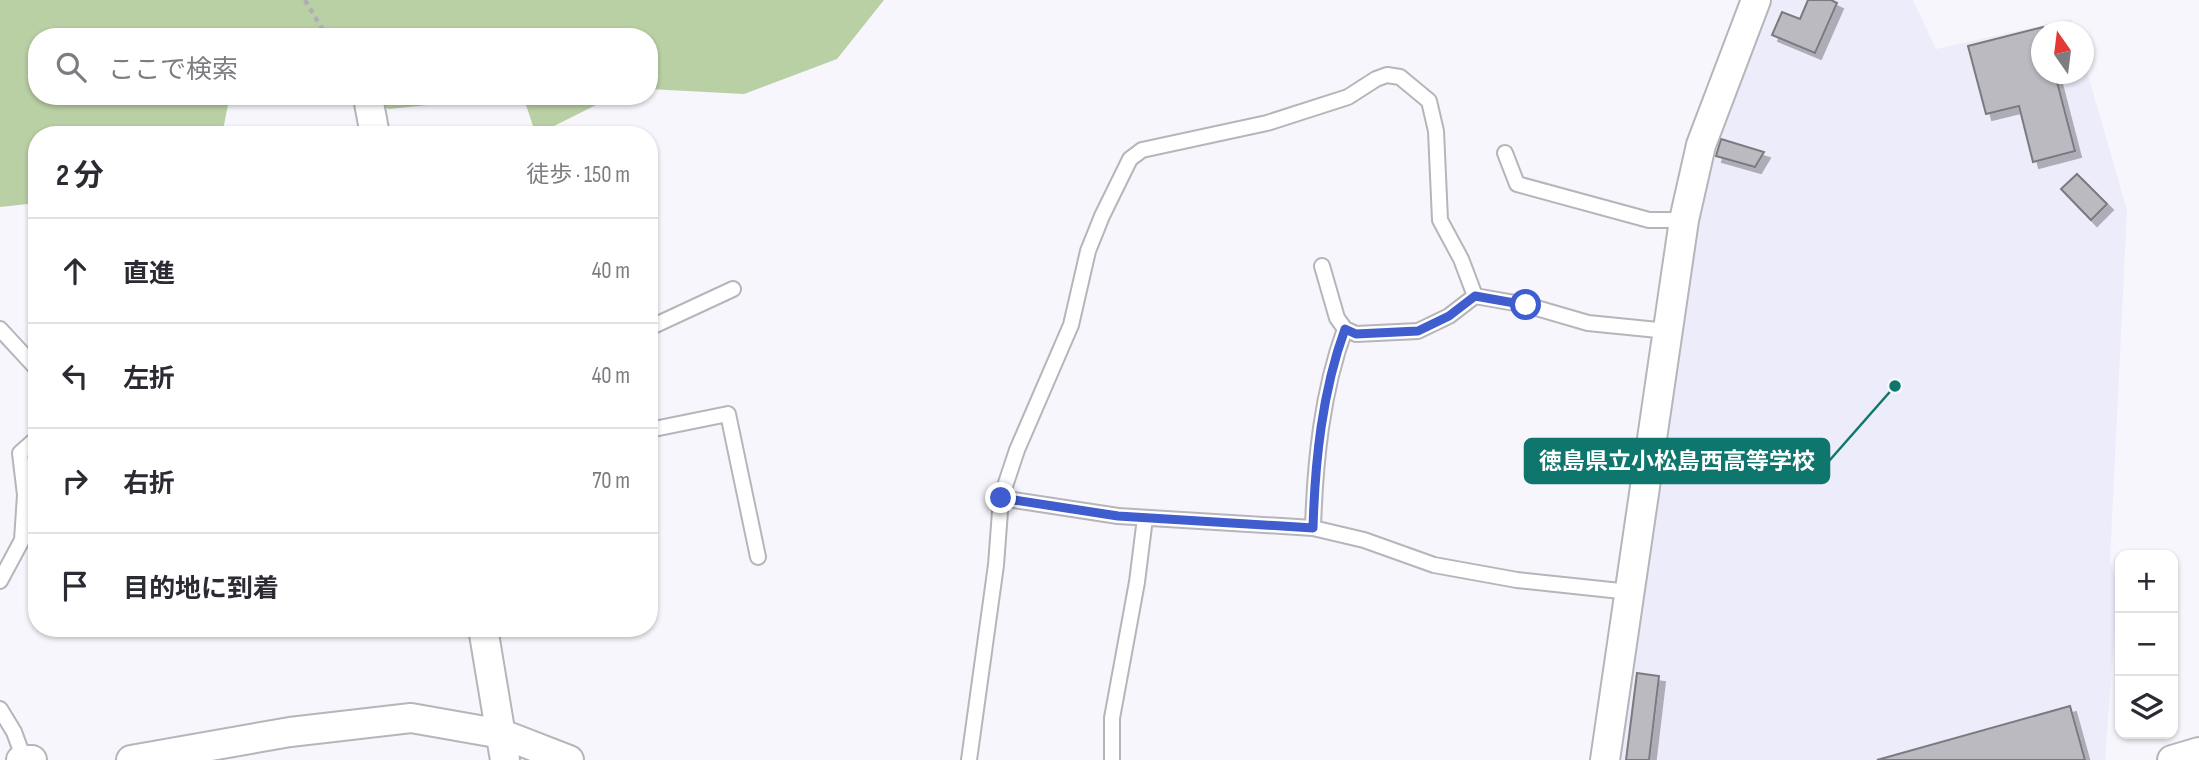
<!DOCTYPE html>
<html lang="ja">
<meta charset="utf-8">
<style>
body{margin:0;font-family:"Sofia Sans Condensed","Noto Sans JP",sans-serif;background:#f7f7f7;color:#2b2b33}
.controls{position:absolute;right:21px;bottom:21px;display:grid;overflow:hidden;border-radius:14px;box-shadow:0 2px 5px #0004}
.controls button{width:63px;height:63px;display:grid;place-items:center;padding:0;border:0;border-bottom:2px solid #e1e1e2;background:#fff;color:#2b2b33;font:35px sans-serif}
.compass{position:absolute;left:2031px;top:21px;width:63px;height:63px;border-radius:50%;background:#fff;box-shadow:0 2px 5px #0004;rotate:346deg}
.stop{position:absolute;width:21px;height:21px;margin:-16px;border:5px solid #3f5dcf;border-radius:50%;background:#fff}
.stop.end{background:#3f5dcf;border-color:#fff;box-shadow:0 2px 7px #0008}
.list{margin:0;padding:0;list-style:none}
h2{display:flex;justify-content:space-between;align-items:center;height:91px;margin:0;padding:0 28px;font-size:30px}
h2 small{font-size:23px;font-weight:400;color:#7c7c81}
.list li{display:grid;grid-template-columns:46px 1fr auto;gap:21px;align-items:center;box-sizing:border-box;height:105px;padding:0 28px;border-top:2px solid #e1e1e2}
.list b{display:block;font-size:26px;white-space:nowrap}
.list em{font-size:23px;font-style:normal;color:#7c7c81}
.icon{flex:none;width:38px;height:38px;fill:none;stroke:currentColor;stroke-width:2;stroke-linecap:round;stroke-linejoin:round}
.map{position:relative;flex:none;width:2199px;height:760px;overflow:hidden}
.search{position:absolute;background:#fff;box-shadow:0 2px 5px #0004;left:28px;top:28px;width:630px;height:77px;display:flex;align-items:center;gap:18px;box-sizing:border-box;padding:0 24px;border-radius:28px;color:#7c7c81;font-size:26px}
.panel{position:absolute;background:#fff;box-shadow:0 2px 5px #0004;left:28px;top:126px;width:630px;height:511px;border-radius:28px}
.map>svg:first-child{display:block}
.built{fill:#edecfa}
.green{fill:#b9cfa4}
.building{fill:#babac0;stroke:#7a7a7f;stroke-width:2;filter:url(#shadow)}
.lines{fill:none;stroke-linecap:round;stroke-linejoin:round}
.service-casing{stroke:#b5b5ba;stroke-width:18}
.minor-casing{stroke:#b5b5ba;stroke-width:32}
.path{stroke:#afaeb3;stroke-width:4.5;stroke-dasharray:5 5;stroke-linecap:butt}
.service{stroke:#fff;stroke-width:14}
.minor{stroke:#fff;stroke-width:28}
.route{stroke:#3f5dcf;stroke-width:9}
.leader{fill:none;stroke:#0f766e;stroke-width:2.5}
.callout-dot{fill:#0f766e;stroke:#f7f6fc;stroke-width:2.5}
.callout{fill:#0f766e;stroke:#0f766e;stroke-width:2.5}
.callout-label{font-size:23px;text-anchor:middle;font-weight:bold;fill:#fff}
</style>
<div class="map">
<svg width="2199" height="760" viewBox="0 0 2199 760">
<defs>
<filter id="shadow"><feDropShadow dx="6" dy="6" stdDeviation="0" flood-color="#0004"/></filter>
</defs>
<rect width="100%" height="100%" fill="#f7f6fc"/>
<path class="built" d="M1773,0H1913L1936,49L2071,19L2075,31L2042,32V74H2084V61L2127,210L2110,561L2118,588L2105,760H1619L1700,197L1714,150Z"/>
<path class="green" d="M0,0H884L837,59L744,94L649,89V37H37V96H246L229,100L222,135H37V203L0,207Z
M355,96H515L389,109Z
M523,96H614L536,135Z"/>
<path class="building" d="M1808,0H1831L1837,3L1815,53L1772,35L1782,12L1800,19Z
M2043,27L2042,74H2055L2075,151L2033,162L2019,106L1986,114L1968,46Z
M1721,139L1764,152L1755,167L1716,156Z
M2077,174L2107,204L2091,220L2061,189Z
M1637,673L1659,676L1649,760H1626Z
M2070,706L2085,760H1877Z"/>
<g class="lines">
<g class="service-casing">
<path id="service" d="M1505,153L1517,184L1649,220H1684
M1322,266L1337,318L1345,329L1356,334L1418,331L1449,316L1475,296
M649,328L733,289
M0,329L37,369
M649,430L728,414L758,557
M1001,498L1118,516L1313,528L1364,540L1434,565L1517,580L1630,592
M1313,528C1315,461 1322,392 1345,329
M0,581L22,540L25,495L20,453L37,438
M0,709L14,732L24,759
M969,760L996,565L1001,498L1017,450L1071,325L1088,251L1102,216L1130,159L1142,150L1267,123L1348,97L1376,79L1387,75L1400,77L1429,101L1436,131L1440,220L1461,259L1475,296L1526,305L1588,323L1668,331
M1112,760V718L1137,582L1145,518"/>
</g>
<g class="minor-casing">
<path id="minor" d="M369,103L375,135
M483,628L505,760
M21,760H32
M131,760L290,732L411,718L502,734L569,760
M1605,760L1684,220L1701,145L1756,0
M2172,760L2199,752"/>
</g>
<path class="path" d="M305,0L327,37"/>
<use href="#service" class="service"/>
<use href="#minor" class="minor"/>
</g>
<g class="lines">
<path class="route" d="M1001,498L1118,516L1313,528C1315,461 1322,392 1345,329L1356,334L1418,331L1449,316L1475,296L1526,305"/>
</g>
<path class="leader" d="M1895 386L1829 461"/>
<circle class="callout-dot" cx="1895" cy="386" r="7"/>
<rect class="callout" x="1525" y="439" width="304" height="44" rx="7"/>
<g class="callout-label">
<text x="1677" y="469">徳島県立小松島西高等学校</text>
</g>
</svg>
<div class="controls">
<button>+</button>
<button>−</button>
<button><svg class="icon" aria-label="layers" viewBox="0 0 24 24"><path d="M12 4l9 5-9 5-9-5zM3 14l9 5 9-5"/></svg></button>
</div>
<svg class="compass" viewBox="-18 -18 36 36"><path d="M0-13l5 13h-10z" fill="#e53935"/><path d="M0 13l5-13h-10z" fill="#7c7c81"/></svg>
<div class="stop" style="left:1526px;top:305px"></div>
<div class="stop end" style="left:1001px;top:498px"></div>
<div class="search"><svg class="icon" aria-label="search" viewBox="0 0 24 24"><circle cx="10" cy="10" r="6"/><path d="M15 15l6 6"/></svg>ここで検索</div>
<section class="panel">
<h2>2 分<small>徒歩 · 150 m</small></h2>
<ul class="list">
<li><svg class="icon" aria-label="ahead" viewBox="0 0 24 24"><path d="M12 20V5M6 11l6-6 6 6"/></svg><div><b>直進</b></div><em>40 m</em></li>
<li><svg class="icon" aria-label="left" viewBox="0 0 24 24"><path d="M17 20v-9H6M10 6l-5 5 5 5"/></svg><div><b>左折</b></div><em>40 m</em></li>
<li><svg class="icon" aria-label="right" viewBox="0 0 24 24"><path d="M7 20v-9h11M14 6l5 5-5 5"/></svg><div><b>右折</b></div><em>70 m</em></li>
<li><svg class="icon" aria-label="arrive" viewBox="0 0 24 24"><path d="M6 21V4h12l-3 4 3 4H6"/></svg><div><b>目的地に到着</b></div></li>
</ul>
</section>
</div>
